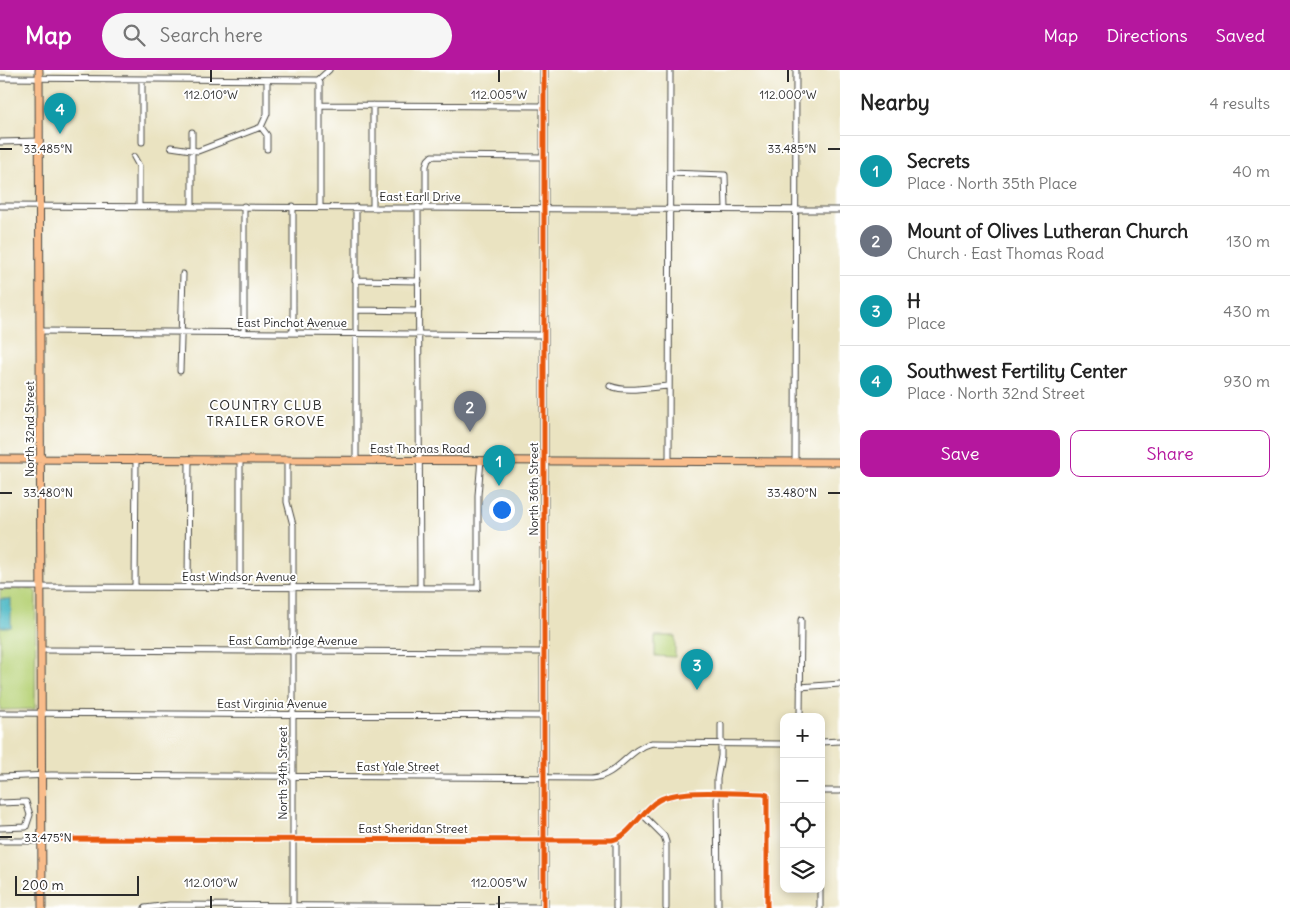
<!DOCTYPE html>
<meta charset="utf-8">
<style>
body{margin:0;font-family:Delius,sans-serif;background:#f6f6f6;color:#222}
.controls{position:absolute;right:15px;bottom:15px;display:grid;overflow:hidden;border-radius:10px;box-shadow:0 2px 8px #0003}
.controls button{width:45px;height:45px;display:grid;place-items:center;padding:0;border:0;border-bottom:1px solid #e0e0e0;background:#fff;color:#222;font:25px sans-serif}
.scale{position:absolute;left:15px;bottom:12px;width:124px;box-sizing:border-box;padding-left:5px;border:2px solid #2b2b2b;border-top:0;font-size:14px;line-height:18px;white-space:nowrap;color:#2b2b2b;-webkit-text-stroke:4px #fff;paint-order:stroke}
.you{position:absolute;left:501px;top:439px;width:18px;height:18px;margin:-12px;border:4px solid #fff;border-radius:50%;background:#1a73e8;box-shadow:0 0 0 8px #1a73e833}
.badge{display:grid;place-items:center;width:32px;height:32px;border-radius:50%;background:#b5179e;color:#fff;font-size:16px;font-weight:700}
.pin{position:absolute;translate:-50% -41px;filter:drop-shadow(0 1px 2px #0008)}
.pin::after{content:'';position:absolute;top:26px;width:18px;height:15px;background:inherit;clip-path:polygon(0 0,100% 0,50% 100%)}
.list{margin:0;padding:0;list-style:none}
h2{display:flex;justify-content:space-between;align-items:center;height:65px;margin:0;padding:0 20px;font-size:21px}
h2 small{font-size:16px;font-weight:400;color:#767676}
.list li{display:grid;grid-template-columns:32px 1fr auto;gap:15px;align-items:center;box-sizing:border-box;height:70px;padding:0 20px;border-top:1px solid #e0e0e0}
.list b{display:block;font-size:19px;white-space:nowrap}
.list p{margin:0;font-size:16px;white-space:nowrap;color:#767676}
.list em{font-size:16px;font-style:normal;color:#767676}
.actions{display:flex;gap:10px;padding:15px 20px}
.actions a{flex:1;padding:11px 0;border:1px solid #b5179e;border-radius:10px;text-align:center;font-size:18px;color:#b5179e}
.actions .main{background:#b5179e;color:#fff}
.icon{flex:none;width:28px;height:28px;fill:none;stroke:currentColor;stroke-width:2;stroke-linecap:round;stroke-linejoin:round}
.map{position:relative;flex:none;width:840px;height:838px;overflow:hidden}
header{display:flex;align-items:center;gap:30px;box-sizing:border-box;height:70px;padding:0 25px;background:#b5179e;color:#fff}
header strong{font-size:24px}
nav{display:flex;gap:28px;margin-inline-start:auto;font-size:18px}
.search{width:350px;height:45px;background:#f6f6f6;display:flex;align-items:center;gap:12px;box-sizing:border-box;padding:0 18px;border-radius:28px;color:#767676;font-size:19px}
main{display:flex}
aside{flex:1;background:#fff}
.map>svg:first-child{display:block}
.green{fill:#b8d379;stroke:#727f52}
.water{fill:#49b7c4;stroke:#3a7178}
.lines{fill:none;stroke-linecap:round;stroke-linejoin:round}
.minor-casing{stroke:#484742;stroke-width:7}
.major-casing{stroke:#484742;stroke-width:9}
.minor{stroke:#fff;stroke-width:5}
.major{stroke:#f9bc8a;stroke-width:7}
.cycleway-casing{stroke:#fff;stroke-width:8}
.cycleway{stroke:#e8590c;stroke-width:5}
.ticks{fill:none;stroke:#2b2b2b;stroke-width:2}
.labels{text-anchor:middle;stroke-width:4;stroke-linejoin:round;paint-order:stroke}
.street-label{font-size:12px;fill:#2b2b2b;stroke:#fff}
.neighbourhood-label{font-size:14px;letter-spacing:1px;fill:#2b2b2b;stroke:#fff}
.ticks-label{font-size:12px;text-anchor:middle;fill:#2b2b2b;stroke:#fff;stroke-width:4;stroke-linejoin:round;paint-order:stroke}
</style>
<header>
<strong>Map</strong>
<div class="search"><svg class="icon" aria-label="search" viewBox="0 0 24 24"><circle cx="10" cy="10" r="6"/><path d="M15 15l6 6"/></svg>Search here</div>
<nav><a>Map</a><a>Directions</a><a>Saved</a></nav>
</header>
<main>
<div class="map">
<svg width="840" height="838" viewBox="0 0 840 838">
<rect width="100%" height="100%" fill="#fff"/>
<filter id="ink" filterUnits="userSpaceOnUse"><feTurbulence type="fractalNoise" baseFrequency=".02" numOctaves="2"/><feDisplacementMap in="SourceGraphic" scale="10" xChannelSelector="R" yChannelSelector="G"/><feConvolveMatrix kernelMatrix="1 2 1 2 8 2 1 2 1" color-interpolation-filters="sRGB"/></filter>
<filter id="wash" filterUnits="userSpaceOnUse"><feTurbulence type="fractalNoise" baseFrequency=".0096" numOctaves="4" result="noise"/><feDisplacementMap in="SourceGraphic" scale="20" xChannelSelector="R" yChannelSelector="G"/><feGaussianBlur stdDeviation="1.12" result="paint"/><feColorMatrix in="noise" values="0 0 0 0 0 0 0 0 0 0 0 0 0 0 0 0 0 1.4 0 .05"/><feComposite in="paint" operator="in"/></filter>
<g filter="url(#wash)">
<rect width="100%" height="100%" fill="#eae3c1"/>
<path class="green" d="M32,519L36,522L35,639L0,640V520Z
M655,566H675V587L655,586Z"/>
<path class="water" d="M0,529H11V557H0Z"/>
</g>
<g filter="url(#ink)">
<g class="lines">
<g class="minor-casing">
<path id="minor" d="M0,8L318,10
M142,9V72
M318,10L320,13V137
M318,10L329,0
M320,35L544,36
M373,35V137
M261,57L267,44V10
M261,57L267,65V79
M192,62V136
M0,72L40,71
M171,77L198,81L261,57
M134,87L139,96V135
M670,103L725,105L726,139
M0,136L840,140
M244,136V263
M293,136V263
M356,137V390
M418,137L420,518
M426,137V96L428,90L432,86L544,87
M355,210L419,211
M356,240L419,241
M40,261L544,265
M180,301L183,204
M610,316C628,323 650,317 669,316
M287,389V432L293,455V838
M669,391L670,0
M795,392L796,0
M0,517L478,518V425L481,390
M135,517L136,388
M188,517L189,389
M240,517V389
M41,580L544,582
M800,617L840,614
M0,643L544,646
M800,647L801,550
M821,672L840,671
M0,707L51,705L592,708C618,706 628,679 652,673L784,674
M821,721H840
M0,733L26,732L30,745L26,757L0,758
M642,744L664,766L666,772V838
M41,769L612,770C631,766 642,739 659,730C680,718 737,724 763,724L767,725V838
M0,771H41
M145,838L169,835L544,837
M616,838V769
M718,838L717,709L721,686V655
M820,838V819"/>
</g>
<g class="major-casing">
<path id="major" d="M39,0L42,838
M0,389L840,392
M544,838V0"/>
</g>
<use href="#minor" class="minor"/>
<use href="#major" class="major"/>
<g class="cycleway-casing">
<path id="cycleway" d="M41,769L612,770C631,766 642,739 659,730C680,718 737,724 763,724L767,725V838
M544,838V0"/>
</g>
<use href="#cycleway" class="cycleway"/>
</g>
</g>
<path class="ticks" d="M211,0V12M499,0V12M788,0V12M0,79H12M828,79H840M0,423H12M828,423H840M0,767H12M211,826V838M499,826V838"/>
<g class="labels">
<g class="street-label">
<text x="420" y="131">East Earll Drive</text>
<text x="292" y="257">East Pinchot Avenue</text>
<text transform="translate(30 359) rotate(-90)" y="4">North 32nd Street</text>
<text x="420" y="383">East Thomas Road</text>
<text transform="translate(534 419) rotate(-90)" y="4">North 36th Street</text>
<text x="239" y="511">East Windsor Avenue</text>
<text x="293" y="575">East Cambridge Avenue</text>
<text x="272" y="638">East Virginia Avenue</text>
<text x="398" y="701">East Yale Street</text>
<text transform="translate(283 703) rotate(-90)" y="4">North 34th Street</text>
<text x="413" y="763">East Sheridan Street</text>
</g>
<g class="neighbourhood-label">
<text x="266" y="340">COUNTRY CLUB<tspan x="266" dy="16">TRAILER GROVE</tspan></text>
</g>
</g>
<g class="ticks-label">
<text x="211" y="29">112.010°W</text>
<text x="499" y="29">112.005°W</text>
<text x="788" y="29">112.000°W</text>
<text x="48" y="83">33.485°N</text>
<text x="792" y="83">33.485°N</text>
<text x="48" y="427">33.480°N</text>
<text x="792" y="427">33.480°N</text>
<text x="48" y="772">33.475°N</text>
<text x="211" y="817">112.010°W</text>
<text x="499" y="817">112.005°W</text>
</g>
</svg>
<div class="controls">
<button>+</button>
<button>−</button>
<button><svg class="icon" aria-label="locate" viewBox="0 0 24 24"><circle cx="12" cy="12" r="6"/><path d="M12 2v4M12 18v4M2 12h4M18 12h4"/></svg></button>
<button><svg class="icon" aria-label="layers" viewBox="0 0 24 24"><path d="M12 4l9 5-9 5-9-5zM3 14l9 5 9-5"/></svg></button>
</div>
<div class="scale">200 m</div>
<div class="you"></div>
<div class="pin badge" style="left:499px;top:416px;background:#0f9aa8">1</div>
<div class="pin badge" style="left:470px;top:362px;background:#6b7280">2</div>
<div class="pin badge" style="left:697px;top:620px;background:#0f9aa8">3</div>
<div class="pin badge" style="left:60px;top:64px;background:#0f9aa8">4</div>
</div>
<aside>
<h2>Nearby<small>4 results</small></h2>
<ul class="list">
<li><span class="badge" style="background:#0f9aa8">1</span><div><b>Secrets</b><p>Place · North 35th Place</p></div><em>40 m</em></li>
<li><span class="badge" style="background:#6b7280">2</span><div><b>Mount of Olives Lutheran Church</b><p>Church · East Thomas Road</p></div><em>130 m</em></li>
<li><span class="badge" style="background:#0f9aa8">3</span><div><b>H</b><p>Place</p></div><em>430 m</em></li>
<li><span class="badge" style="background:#0f9aa8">4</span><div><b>Southwest Fertility Center</b><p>Place · North 32nd Street</p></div><em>930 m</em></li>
</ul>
<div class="actions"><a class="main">Save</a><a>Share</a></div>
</aside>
</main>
